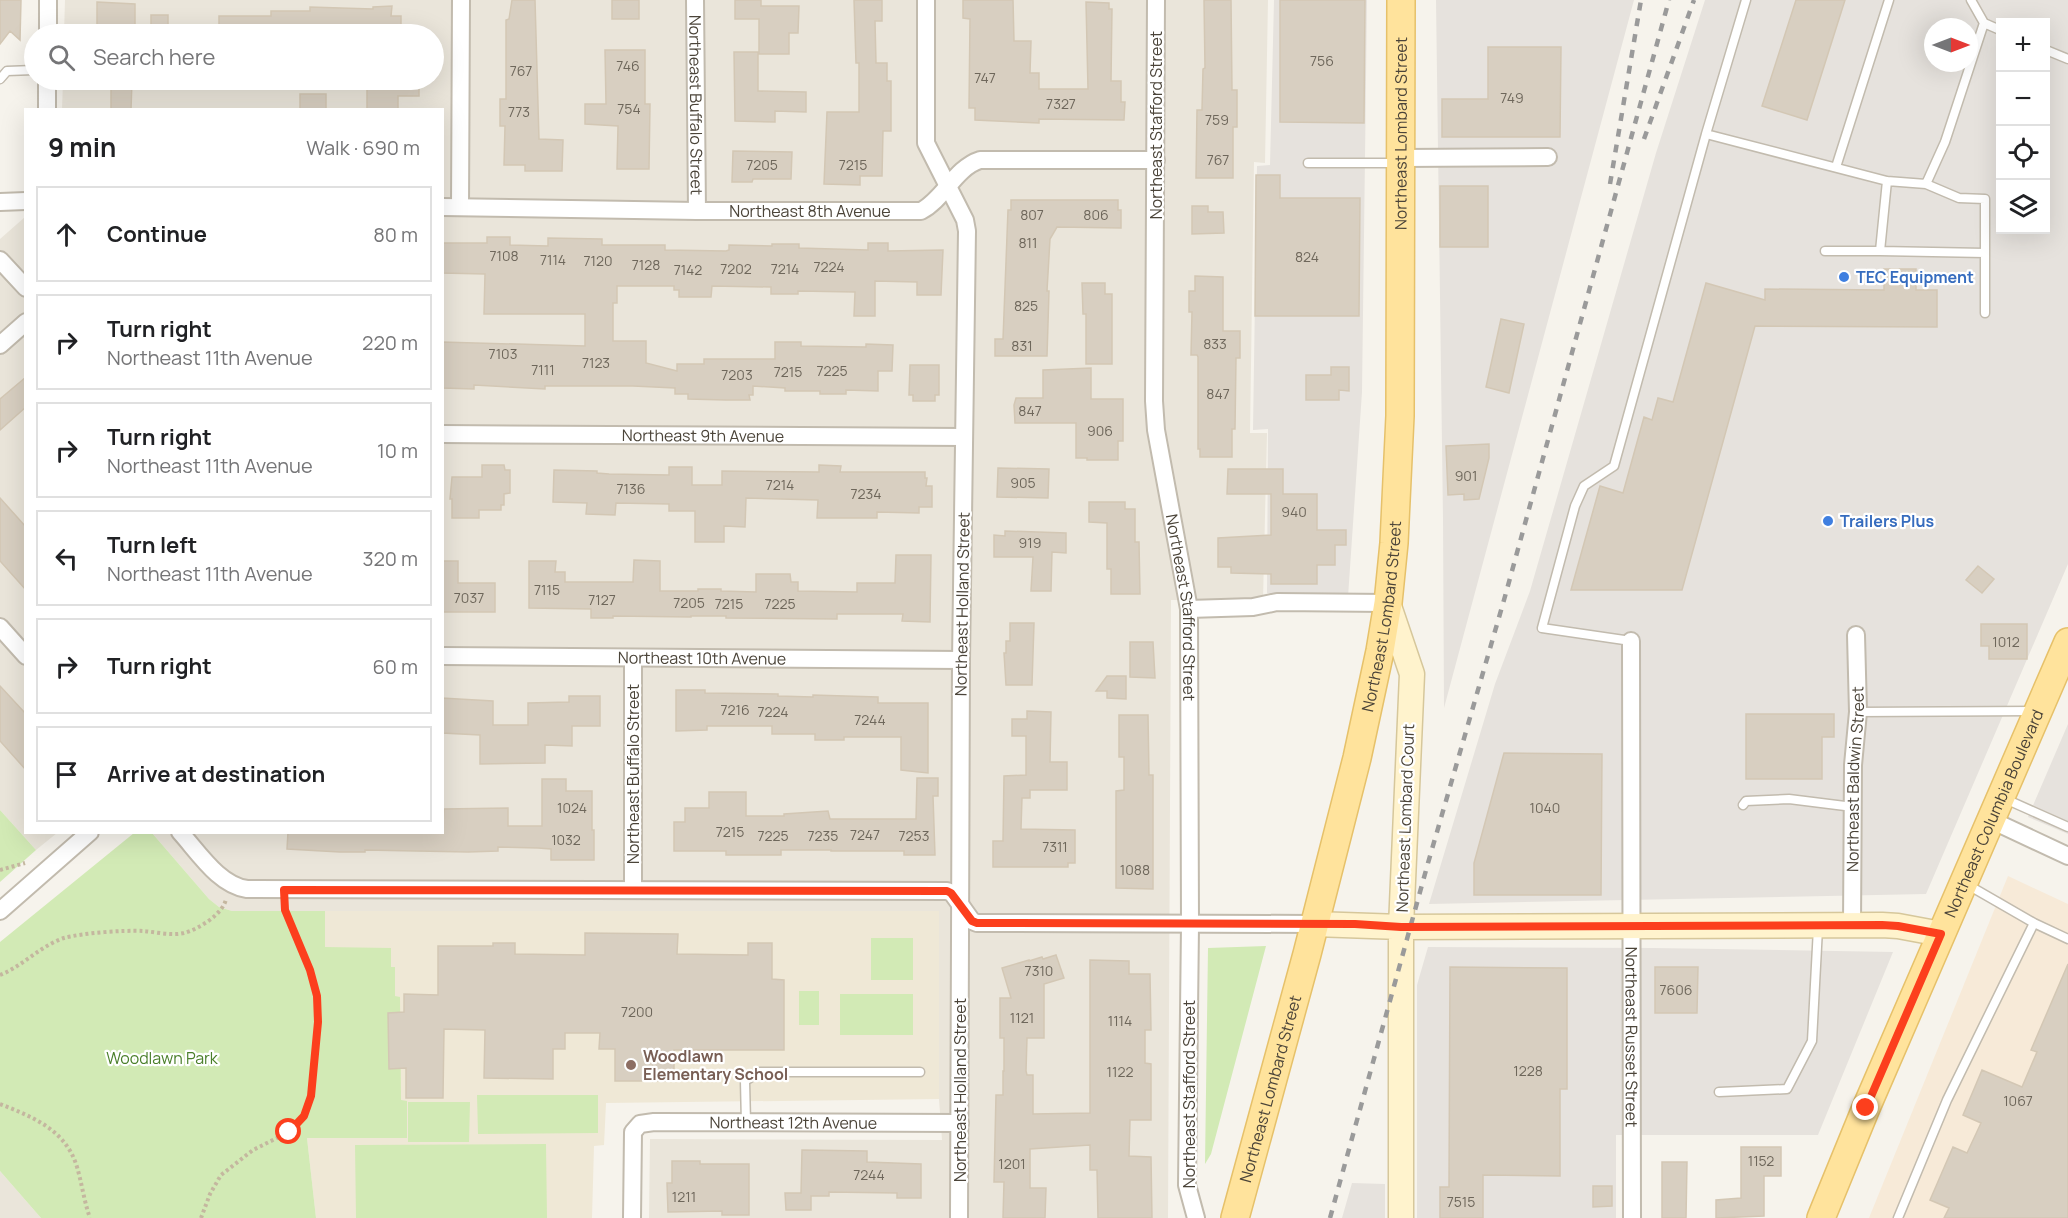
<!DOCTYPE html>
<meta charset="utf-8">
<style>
body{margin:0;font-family:Manrope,sans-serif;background:#f6f6f6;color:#202124}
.controls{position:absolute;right:18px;top:18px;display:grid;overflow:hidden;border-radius:0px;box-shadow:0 6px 24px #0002}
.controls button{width:54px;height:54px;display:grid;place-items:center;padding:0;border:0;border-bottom:2px solid #e0e0e0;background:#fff;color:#202124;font:30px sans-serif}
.compass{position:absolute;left:1924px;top:18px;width:54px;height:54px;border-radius:50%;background:#fff;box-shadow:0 6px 24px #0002;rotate:90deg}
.stop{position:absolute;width:18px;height:18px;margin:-14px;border:4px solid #fc3f1d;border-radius:50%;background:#fff}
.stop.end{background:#fc3f1d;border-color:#fff;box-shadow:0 2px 6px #0008}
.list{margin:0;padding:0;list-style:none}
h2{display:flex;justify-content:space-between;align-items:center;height:78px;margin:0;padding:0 24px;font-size:26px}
h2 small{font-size:20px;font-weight:400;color:#757577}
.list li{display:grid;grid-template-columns:39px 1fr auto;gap:18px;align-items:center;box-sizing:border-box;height:96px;margin:0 12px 12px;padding:0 12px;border:2px solid #e0e0e0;border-radius:0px}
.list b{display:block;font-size:22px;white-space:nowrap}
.list p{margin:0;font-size:20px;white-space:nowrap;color:#757577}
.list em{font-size:20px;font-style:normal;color:#757577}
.icon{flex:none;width:33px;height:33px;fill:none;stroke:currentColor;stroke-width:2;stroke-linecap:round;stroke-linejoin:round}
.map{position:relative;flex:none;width:2068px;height:1218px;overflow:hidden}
.search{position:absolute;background:#fff;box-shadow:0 6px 24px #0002;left:24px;top:24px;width:420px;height:66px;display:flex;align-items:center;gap:15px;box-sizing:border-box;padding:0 21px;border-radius:33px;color:#757577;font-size:22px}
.panel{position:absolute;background:#fff;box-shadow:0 6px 24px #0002;left:24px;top:108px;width:420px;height:726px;border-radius:0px}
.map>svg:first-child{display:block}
.residential{fill:#eae5da}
.commercial{fill:#f7ead8}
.industrial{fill:#e6e2dd;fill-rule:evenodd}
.education{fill:#efe8d6}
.green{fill:#d2eab5}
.building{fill:#d8cfc1;stroke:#d3c7b4;stroke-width:1.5}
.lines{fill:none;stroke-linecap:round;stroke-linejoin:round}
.lane-casing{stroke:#c2bbae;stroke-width:11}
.street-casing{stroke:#c2bbae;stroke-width:20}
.secondary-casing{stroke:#d6c79b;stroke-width:27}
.primary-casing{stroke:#e6c16a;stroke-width:30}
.path{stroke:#c4b79f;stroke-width:4;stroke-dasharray:3 3;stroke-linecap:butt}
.lane{stroke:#fff;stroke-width:8}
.street{stroke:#fff;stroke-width:16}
.secondary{stroke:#fff3cd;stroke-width:24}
.primary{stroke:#ffe39c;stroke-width:27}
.rail{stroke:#9a9a9a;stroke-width:4.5;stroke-dasharray:8 8;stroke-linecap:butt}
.route{stroke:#fc3f1d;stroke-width:8}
.shop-dot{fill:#3f7fe0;stroke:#fff;stroke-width:2}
.education-dot{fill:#8d6e63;stroke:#fff;stroke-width:2}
.labels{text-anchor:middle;stroke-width:4.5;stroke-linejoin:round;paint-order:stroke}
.number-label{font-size:14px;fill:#6e675b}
.street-label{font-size:16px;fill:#4b4439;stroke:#fff}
.shop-label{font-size:16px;font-weight:bold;fill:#366cbe;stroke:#fff;text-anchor:start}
.education-label{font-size:16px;font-weight:bold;fill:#785e54;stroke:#fff;text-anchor:start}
.park-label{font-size:16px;fill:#4a7f2a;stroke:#fff}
</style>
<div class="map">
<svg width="2068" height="1218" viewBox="0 0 2068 1218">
<rect width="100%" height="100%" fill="#f6f3ec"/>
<path class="residential" d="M65,0H1268L1265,163L1254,162L1250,433H1267L1263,600H1171L1168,1218H649L650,1139L942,1140L939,1099L938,911H232L219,907L209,899L152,833L442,832V110H62L63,80H434V34H64Z
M25,217L26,832L57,833L36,850L0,810V239Z
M0,1171L41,1218H0Z"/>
<path class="commercial" d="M2008,876L2068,904V1218H1869Z"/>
<path class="industrial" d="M1274,0H1367L1362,392L1348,597L1267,593L1268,429L1253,430L1257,166L1270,165Z
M1436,0H1634L1444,708L1443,519Z
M1705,0H2068V564L1926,894L1429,904L1495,684L1530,591L1656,153ZM2000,22H2046V230H2000ZM1933,27H1969V63H1933Z
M2068,724V834L2028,817Z
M1428,947L1654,948L1893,952L1818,1135H1616V1218H1417V985Z
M1352,1183L1385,1184V1218H1342Z"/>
<path class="education" d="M325,911H939V1099L606,1103L604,1145L594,1146L592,1218H316L307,1138L325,947Z"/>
<path class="green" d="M0,810L36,850L0,882Z
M134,833H152L209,899L219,907L232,911H325V947L391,948V967H395V996L400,997L401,1100L407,1101V1138H307L316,1218H41L0,1171V942Z
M871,938H913V980H871Z
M1266,946L1211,1154L1205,1164L1208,948Z
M799,991H819V1025H799Z
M840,994H913V1035H840Z
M477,1095H598V1133L478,1134Z
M408,1102H470L469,1142H408Z
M546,1144L547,1218H356L355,1145Z"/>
<path class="building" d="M0,0H21L20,40L10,31L0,44Z
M512,0H535L539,139L563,140L562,171H525V165H504L505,126H500V99H506V20L509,19Z
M612,0H639V19H612Z
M735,0H761V6H799L798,33H789V54H759V19H735Z
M854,0H882V21H875L876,63H887V81H891V131H883L882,176H860V185L824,184L827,112H859V63H856Z
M963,0H1013L1014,41H1031L1030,73H1039V89H1088L1086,2L1109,3V9H1112L1111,81H1121V102H1125L1124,120L1039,119V123L975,120V108H969L970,19L963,18Z
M1204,0H1231L1232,90H1237V127H1233V178H1196L1197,110H1202L1203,69L1205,68Z
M1280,0H1365L1364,123L1280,122Z
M1796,0H1845L1807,120L1762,106Z
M97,2L135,4V29L97,28Z
M392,6L391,16H401V34H219V16H271V11H310V7L373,9V7Z
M151,15H168V34H151Z
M1488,47H1561L1560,137H1442V99H1488Z
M605,50H645V104H650L649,169H617L618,126L585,124V104H606Z
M734,52H758V91L806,92V112L775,111V122L735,121Z
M111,80H132L131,110H111Z
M367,80H419V96H398V110H367Z
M300,94H326V110H300Z
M733,151L792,152L791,179H753L752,182H732Z
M1256,175H1280V198H1360L1359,316H1255Z
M1440,186H1488V247H1440Z
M1011,200H1118V210H1121V228L1057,227L1050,239L1047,291H1049L1047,356H995V339H1003L1008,210H1011Z
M1192,206H1208V212H1223L1224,233L1192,234Z
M487,237H510V245L548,246V238L602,239V245H665V250L726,251L729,250V245L772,246V244H799V248L868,250V243H888V251L943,250L941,295H917V282L875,281V316H854L855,292L798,291V294H771V287L712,286L711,297H679V290H674V286H617V303H613V341H646V363L677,371V364H704V359H775V342H801V346L866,347V344L893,345L892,371H878V391L846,390V394H820V391H785V388L753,386V395H749L750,400H726L688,399V394H675V388L633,386H545V389L474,385V389L442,388V342L585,346V314H484L485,274L442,273V243H487Z
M1884,269H1916V290H1937V327L1755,326L1682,590H1571L1600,486L1623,493L1644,417L1652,420L1658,398L1673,402L1706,283L1765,300V289L1884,290Z
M1195,276L1223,277V331H1240V358H1236L1235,429H1232V457H1200V449H1198V357L1197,355H1191L1192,312H1189V291H1195Z
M1082,283H1105V294H1112V364H1086V314H1083Z
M1501,319L1524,324L1509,393L1486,387Z
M910,365H939V395H935V401H913V395H909Z
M1331,367H1349V391L1339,390V400H1306V375H1331Z
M1091,368V399H1123V441H1118V460H1087V458H1076V423H1015L1014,405L1016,398H1043V370Z
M26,377V407L0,430V399Z
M1489,444V458L1479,499L1464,500V494L1448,495L1446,446Z
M482,465H504L505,470H510V493L504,494V505H501V510H479V518H452V499H450L452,477H482Z
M819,465L841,466L840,472H925V478H927L926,486H932V507H919V513L877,512V518H817L818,500L746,498L745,527L724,526V542H695V511H669V504L616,503L615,515L586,514L587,503L553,502L554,470L597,471V473L609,474L669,475V467H692V485H722V471L819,472Z
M998,468L1049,469L1048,498L997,497Z
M1228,469H1283V494H1317V530H1346V545H1335V565H1317V584H1271V574L1231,573V567H1218V538L1271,535V494H1227Z
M0,498L26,527V590L0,561Z
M1089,502H1125V509H1135V542H1139L1140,594H1111V569H1107V523L1089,522Z
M1005,531L1066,533V553L1052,552L1051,591H1031L1033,557H994V535L1005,536Z
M896,555H931L930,622L902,621L903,614H837V619L726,618V616H691V617L613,616V618H591V609L529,608V561H556L555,572H565V582H633L634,560L660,561V591H698V589H721V591L756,592V574H790L791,582H798V591L857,592V583H895Z
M442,561H458V583H495V612H442Z
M1978,566L1994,579L1982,593L1966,580Z
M1010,623H1034L1032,685H1006L1004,653H1006V641H1010Z
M1981,624H2027V659H1989V646H1981Z
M1130,642H1153L1155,678L1130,677Z
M1107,676H1126V699L1107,698V691H1096Z
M0,686L26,714V770L0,741Z
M676,690H705V693L778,694V696L813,697V695L878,697V703H928V773L901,770V737H844V740H815V734H772V726H707V730L676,731Z
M569,696H600V726H572V746L545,745V763L480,764V735L442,733V698L493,701V725H528V703L569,702Z
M1027,711L1051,712L1050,762H1067V790H1030V798H1022L1021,829L1075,830V863H1068V867H993V841H1003L1004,776L1026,775V736H1012V719H1027Z
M1746,714H1834V737H1822V779H1746Z
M1119,715H1148L1149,775H1153V889L1116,888V791L1124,790V757H1119Z
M1504,753L1602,754L1601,895H1474V863Z
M917,778H938V796H933L935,855H904V851H831V850H781V855H726V851H674V822H685V808H709V792H746V816H784V814L828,811L830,819H916Z
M542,779H566V791H592V830H594V860H551V849L538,848L498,847V851L468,852L365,850V852H340L287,849L288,832H442L444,809L508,808V826H542Z
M585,933L678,934L677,954L748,955V943H772V979L784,980V1050H674V1081H615V1049H599L600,1033H565V1049H553V1079L484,1078L485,1030L444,1029L443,1098H406V1068L389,1069L388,1013L404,1012V994L438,995V946H493V943H515V954L585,955Z
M1056,955L1064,978L1044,984V1038H1027L1026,1071L1027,1075H1033V1114L1090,1113V960L1129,961V974H1150L1151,1030H1145V1063L1151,1064V1120H1130L1129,1156L1151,1157L1152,1218H1098L1097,1170H1090V1145L1030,1149V1188H1046L1045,1218H1003L1004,1182H994L996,1095H1003V1071H1004V1038H1000V998H1011L1002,968L1029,960V961L1042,957L1043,959Z
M2068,964V1218H1944L1949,1208L1930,1200L1953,1147L1967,1153L1981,1123L1963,1115L1982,1070L2022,1087L2037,1052L2031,1050Z
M1450,967L1567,968V1089H1560V1176L1483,1175V1218H1440V1187H1449Z
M1655,967H1698L1697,1013H1655Z
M1741,1147H1781V1176H1764V1216L1716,1218V1200L1741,1198Z
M802,1150L867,1151V1162L921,1164V1198H897V1193L829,1192V1196H811V1210H786L785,1193H801Z
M672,1161H700V1164H749V1215H722V1211L668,1212L667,1183H672Z
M1662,1162H1687L1686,1218H1662Z
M1593,1186H1612V1206L1593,1207Z"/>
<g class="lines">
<g class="lane-casing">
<path id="lane" d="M1746,0L1706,134L1887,181L1926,184L1945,142L1984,23L2000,30
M1971,0L1984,23
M2046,50L2068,59
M0,79L7,71L34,70
M1308,163H1397
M1836,167L1889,0
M1887,181L1880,251L1985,253V199L1959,198L1926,184
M1825,251H1880
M1985,253V313
M1631,641L1542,628L1575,506L1584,486L1614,466L1706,134
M1858,712L2034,711
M2003,798L2068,827
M1743,805L1746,801L1789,799L1853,807
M2034,923L2068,939
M1719,1092L1787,1089L1812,1041L1818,928
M746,1123L745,1081L759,1072H920
M1898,1218L1947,1100L2034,923L1968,885"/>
</g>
<g class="street-casing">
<g id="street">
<path id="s1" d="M695,0L697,211"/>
<path d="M926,0V143L965,220L967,231L961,660L959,1218"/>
<path id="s2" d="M1156,0L1154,401L1156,430L1189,609L1190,925L1187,1185L1196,1218"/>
<path d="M48,34V0"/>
<path d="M47,110V80"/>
<path d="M1401,158L1548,157"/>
<path d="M0,202L26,201"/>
<path id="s3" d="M442,207L697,211H921C944,199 955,168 980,160H1156"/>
<path d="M460,207L461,0"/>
<path d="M0,260L26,288"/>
<path d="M0,345L26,322"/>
<path id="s4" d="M442,434L964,437"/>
<path d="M1189,609L1253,607L1277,602L1388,603"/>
<path d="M0,627L26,656"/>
<path id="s5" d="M1631,641L1632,1218"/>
<path id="s6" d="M442,656L961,660"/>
<path d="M633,658V890"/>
<path d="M1991,820L2068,856"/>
<path d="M180,832C199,853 219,885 247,889L947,891L952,893L972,921L977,923L1314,924"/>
<path d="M0,911L90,832"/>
<path id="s7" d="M1852,925L1853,765L1858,712L1856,635"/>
<path id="s8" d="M632,1218L633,1132L640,1124L654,1122L960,1123"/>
</g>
</g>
<g class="secondary-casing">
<path id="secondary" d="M1388,603L1412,674L1401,927V1218
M1314,924L1401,927L1882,925L1898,926L1941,934"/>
</g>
<g class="primary-casing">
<g id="primary">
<path id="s9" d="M1235,1218L1307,954L1357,758L1380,651L1388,603L1394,543L1400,416L1401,0"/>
<path id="s10" d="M1821,1218L1866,1108L2068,642"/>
</g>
</g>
<path class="path" d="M0,870L25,863
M0,975C23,966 40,946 64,938C82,933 123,930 143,931C156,932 171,936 184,933C199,929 223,914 226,899
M0,1104C33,1117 66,1130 77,1167C82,1184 84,1201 90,1218
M201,1218L210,1194L221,1175L253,1150L289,1132L304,1116L311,1096L318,1022L317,996L310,970L292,931L284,906"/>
<use href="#lane" class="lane"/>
<use href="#street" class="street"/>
<use href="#secondary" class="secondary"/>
<use href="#primary" class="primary"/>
<path class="rail" d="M1644,139L1694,0
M1610,184L1641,0
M1330,1218L1428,863L1504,600L1669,0"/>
</g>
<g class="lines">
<path class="route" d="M289,1132L304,1116L311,1096L318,1022L317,996L310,970L285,910L284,890L947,891L951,893L972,921L977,923L1355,924L1401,927L1882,925L1898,926L1941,934L1866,1108"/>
</g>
<g class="shop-dot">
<circle cx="1844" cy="277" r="6"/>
<circle cx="1828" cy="521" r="6"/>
</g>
<circle class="education-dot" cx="631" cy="1065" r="6"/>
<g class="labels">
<g class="number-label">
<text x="1322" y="66">756</text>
<text x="628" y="71">746</text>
<text x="521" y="76">767</text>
<text x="985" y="83">747</text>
<text x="1512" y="103">749</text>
<text x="1061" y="109">7327</text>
<text x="629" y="114">754</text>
<text x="519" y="117">773</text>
<text x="1217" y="125">759</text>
<text x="1218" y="165">767</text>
<text x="762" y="170">7205</text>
<text x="853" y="170">7215</text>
<text x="1032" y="220">807</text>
<text x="1096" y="220">806</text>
<text x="1028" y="248">811</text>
<text x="504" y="261">7108</text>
<text x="1307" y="262">824</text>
<text x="553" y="265">7114</text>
<text x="598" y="266">7120</text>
<text x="646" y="270">7128</text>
<text x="829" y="272">7224</text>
<text x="736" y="274">7202</text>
<text x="785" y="274">7214</text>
<text x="688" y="275">7142</text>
<text x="1026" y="311">825</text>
<text x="1215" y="349">833</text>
<text x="1022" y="351">831</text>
<text x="503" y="359">7103</text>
<text x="596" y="368">7123</text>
<text x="543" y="375">7111</text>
<text x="832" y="376">7225</text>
<text x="788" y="377">7215</text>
<text x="737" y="380">7203</text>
<text x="1218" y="399">847</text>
<text x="1030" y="416">847</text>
<text x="1100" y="436">906</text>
<text x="1466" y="481">901</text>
<text x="1023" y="488">905</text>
<text x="780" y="490">7214</text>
<text x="631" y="494">7136</text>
<text x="866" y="499">7234</text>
<text x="1294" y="517">940</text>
<text x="1030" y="548">919</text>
<text x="547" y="595">7115</text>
<text x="469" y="603">7037</text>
<text x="602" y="605">7127</text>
<text x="689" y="608">7205</text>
<text x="729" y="609">7215</text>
<text x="780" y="609">7225</text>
<text x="2006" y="647">1012</text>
<text x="735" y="715">7216</text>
<text x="773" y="717">7224</text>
<text x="870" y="725">7244</text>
<text x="572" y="813">1024</text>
<text x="1545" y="813">1040</text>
<text x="730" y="837">7215</text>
<text x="865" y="840">7247</text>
<text x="773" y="841">7225</text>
<text x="823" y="841">7235</text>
<text x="914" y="841">7253</text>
<text x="566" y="845">1032</text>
<text x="1055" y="852">7311</text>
<text x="1135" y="875">1088</text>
<text x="1039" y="976">7310</text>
<text x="1676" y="995">7606</text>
<text x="637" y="1017">7200</text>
<text x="1022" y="1023">1121</text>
<text x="1120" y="1026">1114</text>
<text x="1528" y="1076">1228</text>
<text x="1120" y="1077">1122</text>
<text x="2018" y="1106">1067</text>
<text x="1761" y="1166">1152</text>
<text x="1012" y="1169">1201</text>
<text x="869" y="1180">7244</text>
<text x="684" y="1202">1211</text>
<text x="1461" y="1207">7515</text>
</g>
<g class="street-label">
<text dy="6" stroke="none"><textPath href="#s1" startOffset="105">Northeast Buffalo Street</textPath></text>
<text transform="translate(1156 125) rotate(-90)" y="6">Northeast Stafford Street</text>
<text dy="6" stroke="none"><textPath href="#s9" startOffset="1104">Northeast Lombard Street</textPath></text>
<text dy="6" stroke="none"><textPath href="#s3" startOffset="368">Northeast 8th Avenue</textPath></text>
<text dy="6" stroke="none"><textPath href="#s4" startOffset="261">Northeast 9th Avenue</textPath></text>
<text transform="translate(962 604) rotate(-89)" y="6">Northeast Holland Street</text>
<text dy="6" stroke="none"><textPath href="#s2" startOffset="610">Northeast Stafford Street</textPath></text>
<text dy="6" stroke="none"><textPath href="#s9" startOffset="620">Northeast Lombard Street</textPath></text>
<text dy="6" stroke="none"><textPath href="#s6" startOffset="260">Northeast 10th Avenue</textPath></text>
<text transform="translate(633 774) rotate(-90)" y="6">Northeast Buffalo Street</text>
<text dy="6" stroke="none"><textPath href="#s7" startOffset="146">Northeast Baldwin Street</textPath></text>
<text dy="6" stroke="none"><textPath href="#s10" startOffset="440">Northeast Columbia Boulevard</textPath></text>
<text transform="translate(1405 818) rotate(-88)" y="6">Northeast Lombard Court</text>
<text dy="6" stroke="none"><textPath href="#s5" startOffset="396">Northeast Russet Street</textPath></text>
<text transform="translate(960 1090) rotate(-90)" y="6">Northeast Holland Street</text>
<text dy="6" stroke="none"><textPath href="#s9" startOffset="134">Northeast Lombard Street</textPath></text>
<text transform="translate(1189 1094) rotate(-90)" y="6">Northeast Stafford Street</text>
<text dy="6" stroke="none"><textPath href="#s8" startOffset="250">Northeast 12th Avenue</textPath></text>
</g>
<g class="shop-label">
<text x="1856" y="283">TEC Equipment</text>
<text x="1840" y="527">Trailers Plus</text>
</g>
<g class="education-label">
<text x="643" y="1062">Woodlawn<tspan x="643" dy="18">Elementary School</tspan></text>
</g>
<g class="park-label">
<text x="162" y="1064">Woodlawn Park</text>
</g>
</g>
</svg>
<div class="controls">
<button>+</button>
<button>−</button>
<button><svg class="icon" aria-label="locate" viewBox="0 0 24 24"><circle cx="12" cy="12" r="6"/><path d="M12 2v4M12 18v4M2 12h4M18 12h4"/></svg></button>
<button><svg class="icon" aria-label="layers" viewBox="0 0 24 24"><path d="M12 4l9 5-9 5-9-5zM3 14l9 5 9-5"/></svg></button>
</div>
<svg class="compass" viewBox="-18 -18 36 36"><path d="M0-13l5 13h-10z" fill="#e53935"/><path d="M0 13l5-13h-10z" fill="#757577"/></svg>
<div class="stop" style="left:289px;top:1132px"></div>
<div class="stop end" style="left:1866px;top:1108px"></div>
<div class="search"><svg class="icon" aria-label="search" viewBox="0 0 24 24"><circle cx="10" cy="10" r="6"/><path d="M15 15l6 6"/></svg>Search here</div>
<section class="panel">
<h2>9 min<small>Walk · 690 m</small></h2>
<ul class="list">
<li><svg class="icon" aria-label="ahead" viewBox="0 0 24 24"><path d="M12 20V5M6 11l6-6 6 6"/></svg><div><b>Continue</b></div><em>80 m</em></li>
<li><svg class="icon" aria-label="right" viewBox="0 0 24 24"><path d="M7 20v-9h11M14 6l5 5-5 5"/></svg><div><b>Turn right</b><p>Northeast 11th Avenue</p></div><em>220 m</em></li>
<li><svg class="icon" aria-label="right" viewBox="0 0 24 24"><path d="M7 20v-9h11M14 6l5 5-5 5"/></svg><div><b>Turn right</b><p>Northeast 11th Avenue</p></div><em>10 m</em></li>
<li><svg class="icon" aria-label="left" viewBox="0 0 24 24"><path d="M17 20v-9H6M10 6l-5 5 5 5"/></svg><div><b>Turn left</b><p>Northeast 11th Avenue</p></div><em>320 m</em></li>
<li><svg class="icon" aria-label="right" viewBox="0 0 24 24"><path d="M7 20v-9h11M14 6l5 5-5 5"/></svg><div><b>Turn right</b></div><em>60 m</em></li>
<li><svg class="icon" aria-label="arrive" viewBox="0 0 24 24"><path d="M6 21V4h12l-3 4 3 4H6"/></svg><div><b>Arrive at destination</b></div></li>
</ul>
</section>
</div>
